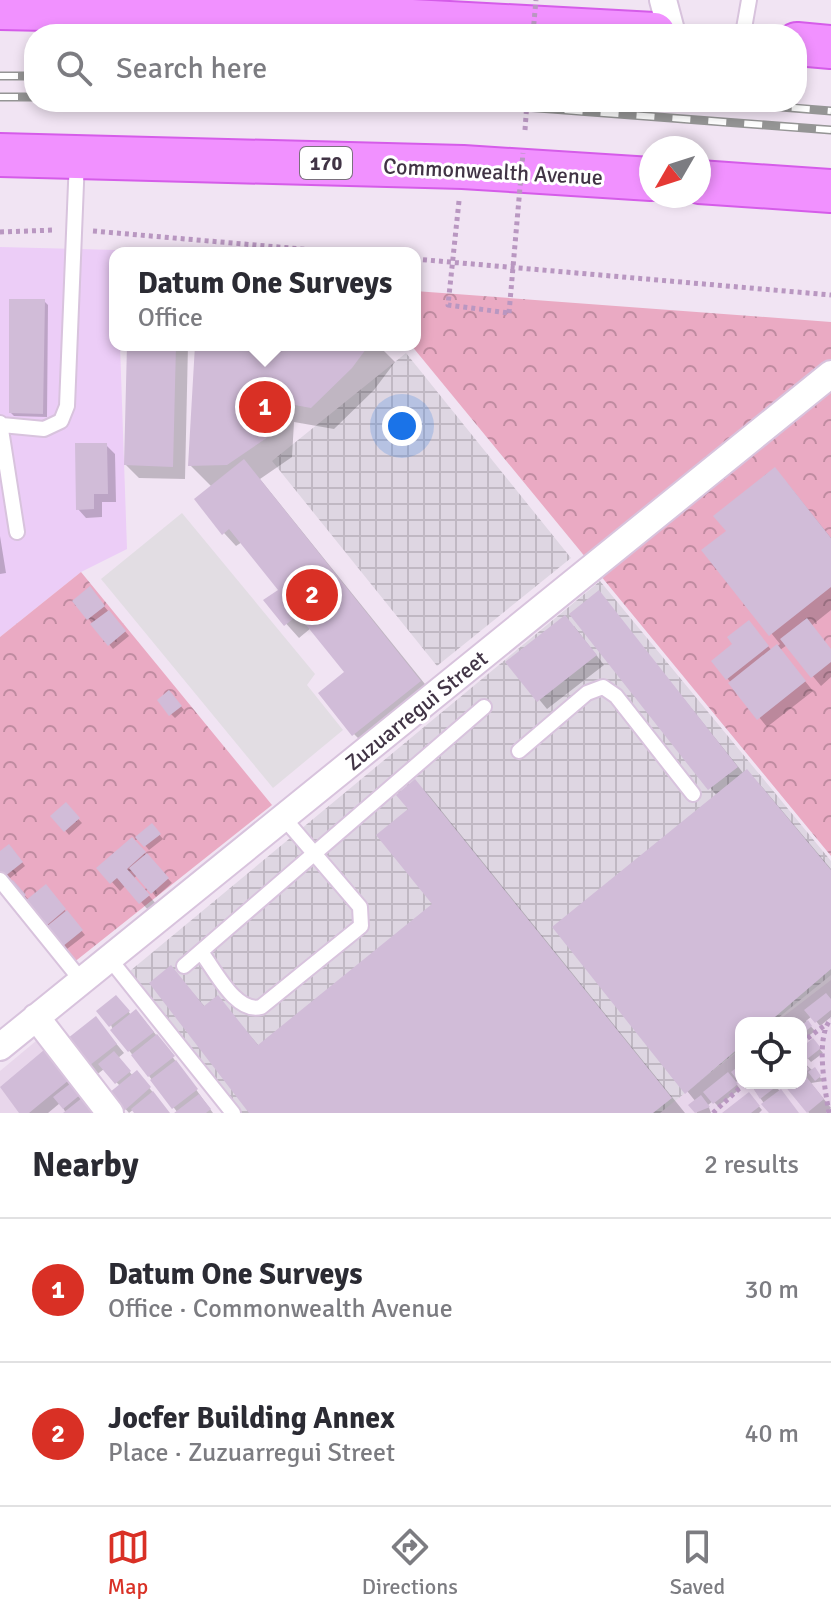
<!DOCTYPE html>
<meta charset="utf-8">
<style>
body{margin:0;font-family:Signika,sans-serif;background:#f2f2f3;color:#2b2b33}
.controls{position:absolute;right:24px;bottom:24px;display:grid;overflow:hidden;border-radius:16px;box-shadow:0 4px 12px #0003}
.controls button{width:72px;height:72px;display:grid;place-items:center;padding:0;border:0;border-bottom:2px solid #e1e1e2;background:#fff;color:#2b2b33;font:40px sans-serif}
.compass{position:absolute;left:639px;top:136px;width:72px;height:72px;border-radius:50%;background:#fff;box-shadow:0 4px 12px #0003;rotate:231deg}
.you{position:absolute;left:402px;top:426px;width:28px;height:28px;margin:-20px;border:6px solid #fff;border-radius:50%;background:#1a73e8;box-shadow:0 0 0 12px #1a73e833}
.badge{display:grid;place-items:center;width:52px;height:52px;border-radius:50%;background:#d93025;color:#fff;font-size:26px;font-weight:700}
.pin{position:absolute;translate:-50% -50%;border:4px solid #fff;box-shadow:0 2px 8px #0006}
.popup{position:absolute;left:109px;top:247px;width:312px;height:104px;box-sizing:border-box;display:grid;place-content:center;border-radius:16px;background:#fff;filter:drop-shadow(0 2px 6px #0005);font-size:26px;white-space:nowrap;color:#7c7c81}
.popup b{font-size:30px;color:#2b2b33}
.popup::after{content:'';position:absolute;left:50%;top:100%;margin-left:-16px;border:16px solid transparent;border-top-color:#fff}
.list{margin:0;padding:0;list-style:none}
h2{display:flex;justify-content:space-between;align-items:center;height:104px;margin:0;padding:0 32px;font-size:34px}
h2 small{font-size:26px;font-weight:400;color:#7c7c81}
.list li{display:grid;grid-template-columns:52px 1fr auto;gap:24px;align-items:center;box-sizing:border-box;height:144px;padding:0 32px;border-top:2px solid #e1e1e2}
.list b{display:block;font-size:30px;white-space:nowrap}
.list p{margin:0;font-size:26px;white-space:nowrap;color:#7c7c81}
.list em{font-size:26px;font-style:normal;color:#7c7c81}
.icon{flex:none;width:44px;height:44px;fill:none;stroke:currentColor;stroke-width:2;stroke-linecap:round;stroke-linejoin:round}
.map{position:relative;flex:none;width:831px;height:1113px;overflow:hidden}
.search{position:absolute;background:#fff;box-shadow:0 4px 12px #0003;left:24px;right:24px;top:24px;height:88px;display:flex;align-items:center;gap:20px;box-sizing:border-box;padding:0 28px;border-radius:32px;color:#7c7c81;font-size:30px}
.sheet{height:392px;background:#fff}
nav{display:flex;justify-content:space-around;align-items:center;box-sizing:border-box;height:112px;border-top:2px solid #e1e1e2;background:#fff;font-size:22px;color:#7c7c81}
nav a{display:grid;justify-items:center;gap:4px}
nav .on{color:#d93025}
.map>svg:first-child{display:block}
.residential{fill:#e8d6eb}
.commercial{fill:#eccdf7}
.industrial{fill:url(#industrial-grid)}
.forest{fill:url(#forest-crowns)}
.parking{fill:#e2dde3}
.shadow{fill:#0003}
.building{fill:#d1bcd8}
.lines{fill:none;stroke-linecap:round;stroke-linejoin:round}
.lane-casing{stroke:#d8c3dd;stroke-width:18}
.street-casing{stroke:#d8c3dd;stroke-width:30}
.primary-casing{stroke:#d55ce9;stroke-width:46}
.path{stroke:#b997c1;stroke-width:5;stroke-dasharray:4 4;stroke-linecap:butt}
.lane{stroke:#fff;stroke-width:14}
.street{stroke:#fff;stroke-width:26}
.primary{stroke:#f191ff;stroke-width:42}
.rail-casing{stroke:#959595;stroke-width:9}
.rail{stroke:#fff;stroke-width:6;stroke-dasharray:18;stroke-linecap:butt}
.path-bridge{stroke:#b997c1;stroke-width:5;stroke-dasharray:4 4;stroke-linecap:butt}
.labels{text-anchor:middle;stroke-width:6;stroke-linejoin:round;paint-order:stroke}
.shield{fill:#fff;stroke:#7a717d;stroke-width:2}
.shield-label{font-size:20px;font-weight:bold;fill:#413445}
.street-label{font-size:22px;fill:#413445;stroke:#fff}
</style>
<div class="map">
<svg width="831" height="1113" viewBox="0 0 831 1113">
<defs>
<pattern id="industrial-grid" width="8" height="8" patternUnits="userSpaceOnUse" patternTransform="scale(2)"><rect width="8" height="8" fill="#ded6e2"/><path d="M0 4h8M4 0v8" fill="none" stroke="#c0b8c3"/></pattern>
<pattern id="forest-crowns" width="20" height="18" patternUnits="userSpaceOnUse" patternTransform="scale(2)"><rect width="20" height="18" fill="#eaaac3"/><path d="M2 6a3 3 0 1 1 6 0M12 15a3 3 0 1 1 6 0" fill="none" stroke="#bf8ba0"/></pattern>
</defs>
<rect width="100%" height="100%" fill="#f1e4f3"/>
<path class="residential" d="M831,980V1113H659L741,1049V1083H801V1023H775Z
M48,1031L113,1113H0V1071Z"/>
<path class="commercial" d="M0,247L117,250L115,345H120L127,549L81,572L0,637Z"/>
<path class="industrial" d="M406,353L571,558L437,666L272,461Z
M600,581L831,861V975L772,1023H741V1048L660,1113H240L130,971Z"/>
<path class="forest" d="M415,291L831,322V856L411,345H415Z
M81,572L272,805L63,971L0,892V637Z"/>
<path class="parking" d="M182,513L315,674L307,685L343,730L273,788L101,579Z"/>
<path class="shadow" d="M44,301L48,305L47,417L14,416L10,412Z
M129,345H188L185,479L139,478L126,465Z
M197,345H378L395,362L374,390L334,429L294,422L292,457L260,479L433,694L367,747L354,734L347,672L311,628L299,638L266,601L280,590L242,542L236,546L224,533L212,487L190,465Z
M106,445L115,454L116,502H102V517L86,518L78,509Z
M787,483L831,538V610L811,626L831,650V677L821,686L787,645L780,650L813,691L767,727L714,662L757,632L772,651L780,644L704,550Z
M0,536L6,573L0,574Z
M93,593L129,636L113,649L74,601Z
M599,593L744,774L747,772L763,788L831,869V1017L820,1026L812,1016L806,1021L815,1031L806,1038L801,1032V1023H741V1081L735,1082L740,1089L718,1106L713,1101L708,1105L711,1113H697L691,1105L696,1102L555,927L717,796L572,614Z
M574,626L604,665L547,709L508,662Z
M173,696L184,710L175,718L171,714Z
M415,782L428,794L685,1113H254L171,968L206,1008L218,998L259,1046L434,904Z
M65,805L82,823L69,835L53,816Z
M152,826L163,839L149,850L138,837Z
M132,840L172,883L156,897L138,875L134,878L157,905L149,911L126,885L120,891L112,882Z
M13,850L25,866L9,879L0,869V854Z
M13,883L29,900L46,887L85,935L67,949L25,902Z
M120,1001L131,1015H140L161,1041L213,1113H178L113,1030L111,1025Z
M96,1019L124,1053L118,1058L133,1076H140L169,1113H137L134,1109L129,1113L112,1093L120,1086L104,1069L95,1076L86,1067Z
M813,1041L823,1053L811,1062L801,1051Z
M801,1060L824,1081L811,1083L831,1108L826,1113H809L786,1085L801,1083Z
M52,1061L83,1100L66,1113L60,1103L48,1113H21Z
M753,1083H773L798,1113H771L751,1085Z
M752,1098L762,1110L759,1113H725Z"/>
<path class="building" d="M9,299H45L43,414L9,413Z
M127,345H176L173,467L124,465Z
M195,345H369L352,368L311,408L273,401L271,435L227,465L188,466Z
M75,443H107L108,494H94V509L76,510Z
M244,459L421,681L352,736L318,693L344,672L298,615L284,626L263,600L278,590L229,529L222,535L194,499Z
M775,467L831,538V587L769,636L701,550L726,531L713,516Z
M90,586L105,606L87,620L72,601Z
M599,590L738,767L708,790L569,614Z
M109,610L126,631L108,646L90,624Z
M565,615L597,655L537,702L505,662Z
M807,618L831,649V662L811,678L780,639Z
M749,620L769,646L726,680L711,661L732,644L727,637Z
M777,644L806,681L757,720L728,683Z
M169,690L182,706L169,716L157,700Z
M747,769L831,870V969L768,1023H741V1046L685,1094L552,927Z
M415,779L672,1098L653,1113H249L149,983L171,965L204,1006L218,995L258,1045L432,904L376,835L408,809L396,795Z
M66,802L80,818L64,832L50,816Z
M152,823L161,834L144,847L135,837Z
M132,837L146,852L127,869L150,895L139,904L117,878L110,884L96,868Z
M9,844L23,862L4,877L0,872V851Z
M147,853L169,878L151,894L129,868Z
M13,880L26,895L20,900L7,885Z
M46,884L66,909L45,927L25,901Z
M67,910L83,930L62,947L46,927Z
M826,993L831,999V1010L815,1023L804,1010Z
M116,995L130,1011L109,1027L96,1011Z
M136,1009L154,1032L128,1052L110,1030Z
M96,1016L117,1044L85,1069L63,1042Z
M808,1020L812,1026L801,1035V1026Z
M157,1034L175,1056L148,1077L131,1055Z
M813,1038L821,1048L806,1060L801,1048Z
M44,1050L69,1080L29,1113H19L0,1087Z
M114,1051L131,1071L115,1084L98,1064Z
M801,1059L809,1069L804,1074L824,1099L807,1113L784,1085L801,1083Z
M176,1060L198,1089L172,1109L150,1080Z
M741,1064V1079L738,1081L731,1072Z
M815,1067L821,1076L815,1081L808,1072Z
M137,1070L151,1087L124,1111L109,1093Z
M728,1072L738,1084L713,1104L703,1092Z
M71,1083L80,1095L63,1109L53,1097Z
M750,1083H774L777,1086L760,1099Z
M781,1089L799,1113H769L761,1104Z
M153,1091L170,1113H134L131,1109Z
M749,1092L760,1106L751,1113H722Z
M87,1094L101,1113H63Z
M199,1094L211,1109L206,1113H174Z
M701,1095L710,1107L695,1113L688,1105Z"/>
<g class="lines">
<g class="lane-casing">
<path id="lane" d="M743,34L749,0
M0,423L17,532
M2,425L44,429L61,421L67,406L77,159
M519,751L587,693L603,687L616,696L693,794
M0,880L81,980
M201,952C215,970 236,1014 261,1007L361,926L360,907L283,817
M109,958L233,1113
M184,966L484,707"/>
</g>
<g class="street-casing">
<path id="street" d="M663,0L672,34
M36,1017L110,1113
M0,1047L831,374"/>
</g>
<g class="primary-casing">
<path id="primary" d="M0,8L282,14L654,34
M797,44L831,47
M0,155L463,167L651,179
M699,182L831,191"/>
</g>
<path class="path" d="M459,201L448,305L509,313
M93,231L348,253
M0,232L55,230
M415,259L831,295
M801,1043L824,1026
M713,1113L745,1083
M829,1113C825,1089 815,1037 831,1019"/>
<use href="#lane" class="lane"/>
<use href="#street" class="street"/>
<use href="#primary" class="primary"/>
<g class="rail-casing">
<path id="rail" d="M0,76H34
M0,97H34
M457,102L831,130
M720,102L831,111"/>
</g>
<use href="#rail" class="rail"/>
<path class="path-bridge" d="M533,33L536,0
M525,130L527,102
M509,313L523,153"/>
</g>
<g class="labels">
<rect class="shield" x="300" y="147" width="52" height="32" rx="6"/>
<g class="shield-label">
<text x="326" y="170">170</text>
</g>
<g class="street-label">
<text transform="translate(493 171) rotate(3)" y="8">Commonwealth Avenue</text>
<text transform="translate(416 710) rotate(-39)" y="8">Zuzuarregui Street</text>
</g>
</g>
</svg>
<div class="controls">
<button><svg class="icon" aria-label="locate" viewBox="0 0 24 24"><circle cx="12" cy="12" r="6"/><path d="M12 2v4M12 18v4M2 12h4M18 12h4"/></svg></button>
</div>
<svg class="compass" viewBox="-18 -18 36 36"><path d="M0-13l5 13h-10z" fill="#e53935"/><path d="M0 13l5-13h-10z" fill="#7c7c81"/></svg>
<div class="you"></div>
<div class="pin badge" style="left:265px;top:407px">1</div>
<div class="popup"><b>Datum One Surveys</b>Office</div>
<div class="pin badge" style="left:312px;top:595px">2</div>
<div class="search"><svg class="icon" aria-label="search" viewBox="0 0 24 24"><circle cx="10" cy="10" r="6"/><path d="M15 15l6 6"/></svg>Search here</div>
</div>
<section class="sheet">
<h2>Nearby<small>2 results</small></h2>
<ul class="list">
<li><span class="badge">1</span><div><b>Datum One Surveys</b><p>Office · Commonwealth Avenue</p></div><em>30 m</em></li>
<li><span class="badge">2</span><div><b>Jocfer Building Annex</b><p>Place · Zuzuarregui Street</p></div><em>40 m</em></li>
</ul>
</section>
<nav>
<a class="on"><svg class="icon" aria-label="map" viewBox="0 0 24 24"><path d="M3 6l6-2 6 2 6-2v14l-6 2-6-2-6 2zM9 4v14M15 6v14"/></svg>Map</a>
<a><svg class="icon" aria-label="directions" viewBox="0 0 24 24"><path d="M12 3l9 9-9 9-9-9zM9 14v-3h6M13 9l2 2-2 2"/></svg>Directions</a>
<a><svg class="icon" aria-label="saved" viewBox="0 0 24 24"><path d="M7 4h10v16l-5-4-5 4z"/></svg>Saved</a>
</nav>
